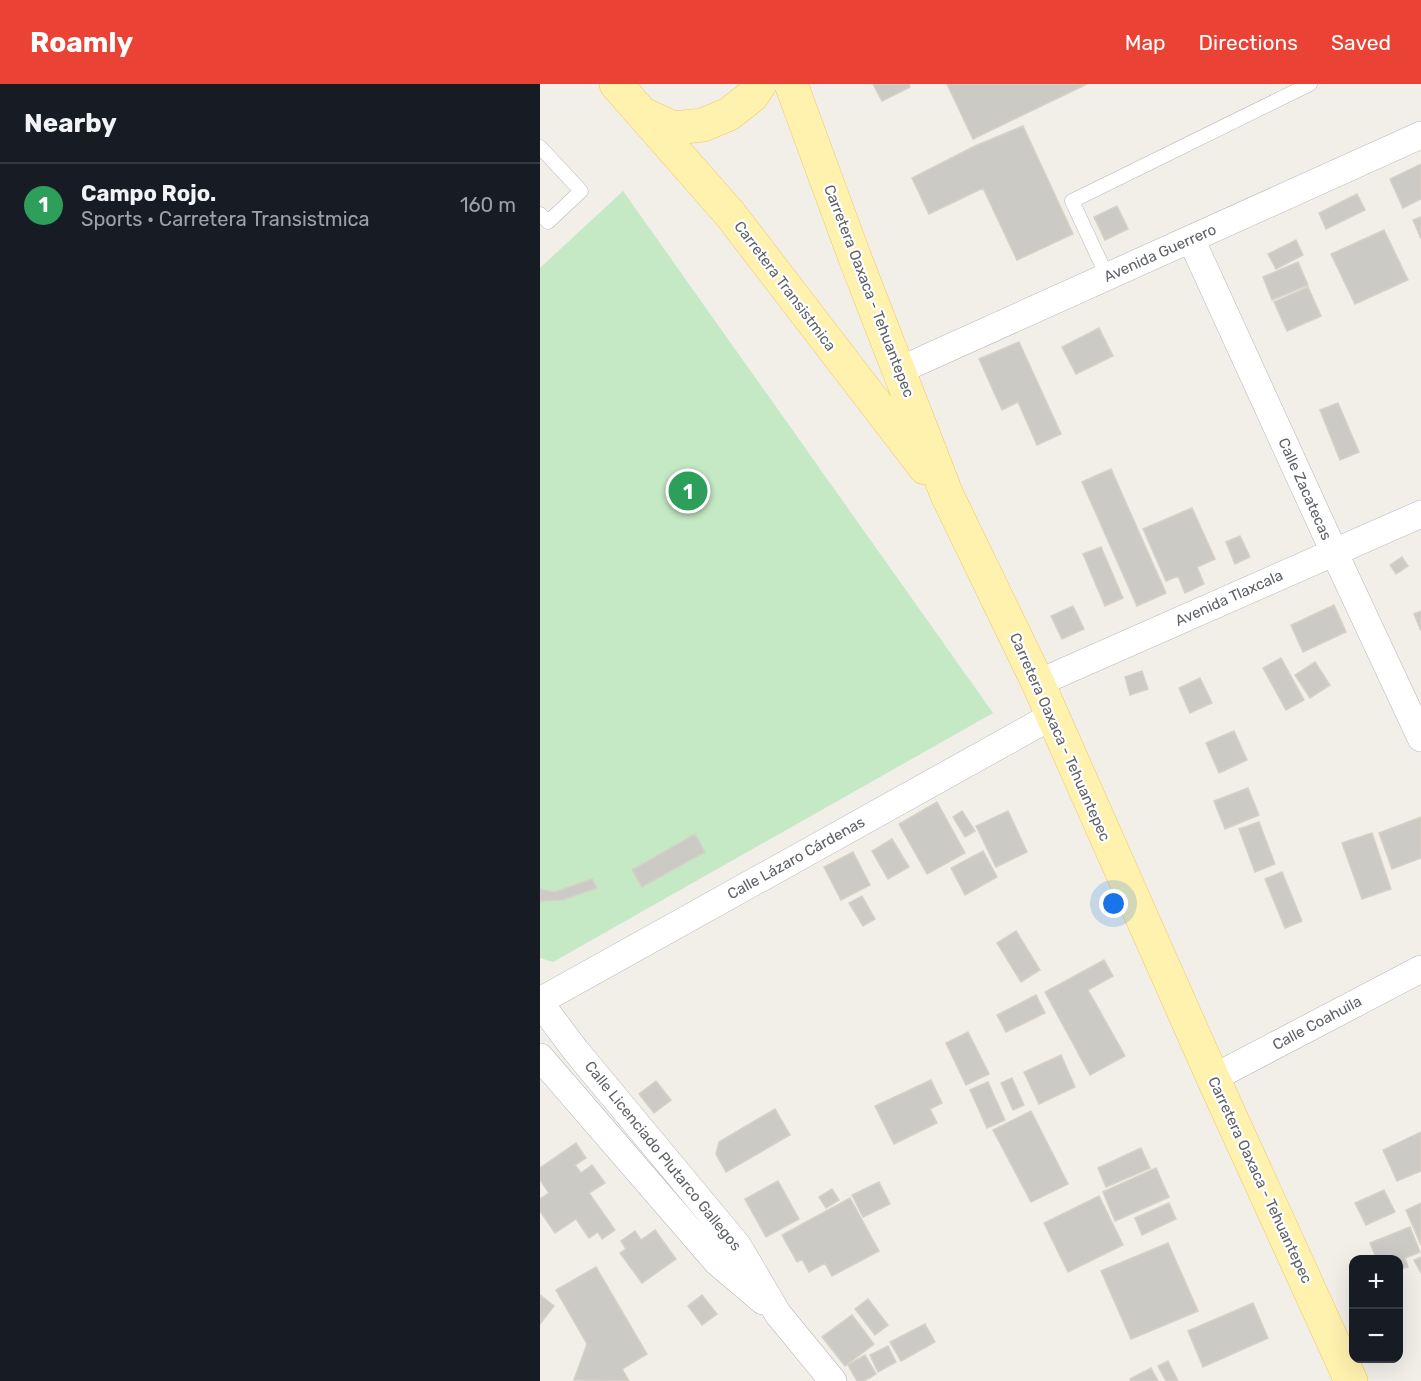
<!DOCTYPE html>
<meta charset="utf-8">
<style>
body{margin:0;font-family:Rubik,sans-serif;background:#20242c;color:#f1f3f6}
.controls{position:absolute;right:18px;bottom:18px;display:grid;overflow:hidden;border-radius:12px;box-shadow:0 6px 24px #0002}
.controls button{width:54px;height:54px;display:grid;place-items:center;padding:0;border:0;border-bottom:2px solid #363941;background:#171b24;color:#f1f3f6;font:30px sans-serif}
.you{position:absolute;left:574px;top:820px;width:21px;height:21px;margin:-15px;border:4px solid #fff;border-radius:50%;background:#1a73e8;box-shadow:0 0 0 9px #1a73e833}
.badge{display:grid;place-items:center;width:39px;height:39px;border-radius:50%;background:#ea4335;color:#fff;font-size:20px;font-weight:700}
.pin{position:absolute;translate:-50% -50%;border:3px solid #fff;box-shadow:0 2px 6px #0006}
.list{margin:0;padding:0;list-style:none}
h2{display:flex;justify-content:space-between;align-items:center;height:78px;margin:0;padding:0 24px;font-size:26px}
h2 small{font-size:20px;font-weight:400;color:#9ea1a6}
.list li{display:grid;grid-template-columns:39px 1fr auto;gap:18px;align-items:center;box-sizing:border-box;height:84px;padding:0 24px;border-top:2px solid #363941}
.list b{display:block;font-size:22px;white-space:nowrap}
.list p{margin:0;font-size:20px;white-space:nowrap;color:#9ea1a6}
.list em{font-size:20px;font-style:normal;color:#9ea1a6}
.map{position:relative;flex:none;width:881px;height:1297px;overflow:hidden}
header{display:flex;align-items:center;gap:36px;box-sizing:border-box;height:84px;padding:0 30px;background:#ea4335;color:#fff}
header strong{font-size:28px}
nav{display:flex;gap:33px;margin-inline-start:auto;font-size:21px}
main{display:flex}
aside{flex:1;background:#171b24}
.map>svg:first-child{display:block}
.green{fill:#c5e8c5}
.building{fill:#cccac5;stroke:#d6d1c6;stroke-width:1.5}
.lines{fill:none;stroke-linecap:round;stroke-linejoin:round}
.lane-casing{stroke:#b5b8bc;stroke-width:15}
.street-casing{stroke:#b5b8bc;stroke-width:28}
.primary-casing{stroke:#f2c960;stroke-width:34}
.lane{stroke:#fff;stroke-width:14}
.street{stroke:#fff;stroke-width:27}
.primary{stroke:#fff2af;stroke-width:33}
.labels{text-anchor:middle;stroke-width:4.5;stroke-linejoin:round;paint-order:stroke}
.street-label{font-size:15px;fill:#5f6368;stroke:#fff}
</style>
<header>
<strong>Roamly</strong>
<nav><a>Map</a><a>Directions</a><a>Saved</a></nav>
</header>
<main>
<aside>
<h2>Nearby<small></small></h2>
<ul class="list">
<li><span class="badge" style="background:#2e9e5b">1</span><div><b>Campo Rojo.</b><p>Sports · Carretera Transistmica</p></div><em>160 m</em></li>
</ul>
</aside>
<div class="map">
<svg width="881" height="1297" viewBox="0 0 881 1297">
<rect width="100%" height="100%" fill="#f1efe8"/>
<path class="green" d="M83,107L453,629L13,878L0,874V184Z"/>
<path class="building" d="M333,0H369L370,3L342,17Z
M407,0H547L433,55Z
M483,42L533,150L477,176L443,104L389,130L372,94L435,62Z
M881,80V115L863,124L850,95Z
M817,110L825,126L786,145L779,129Z
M577,122L588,145L565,156L554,133Z
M881,133V155L873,136Z
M844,146L868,196L815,220L791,170Z
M756,156L763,171L736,185L728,170Z
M758,178L768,201L732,216L723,193Z
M768,203L781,232L747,247L734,218Z
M559,244L573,272L536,290L522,263Z
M479,258L521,350L497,361L478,318L462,326L439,275Z
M798,319L819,368L800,376L780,326Z
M571,385L626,509L597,522L542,398Z
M652,424L675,475L657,483L664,500L645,509L638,492L626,497L603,445Z
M700,452L710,473L695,480L686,458Z
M561,463L583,514L565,522L543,470Z
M862,473L868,482L856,490L850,481Z
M794,521L806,548L763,568L751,541Z
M533,522L544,545L522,555L511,532Z
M881,527V547L874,530Z
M741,574L764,616L746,626L723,584Z
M775,578L790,601L770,614L755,591Z
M602,587L608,605L590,611L585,593Z
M660,594L672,619L650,629L639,604Z
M694,647L707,676L679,689L666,659Z
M708,704L719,731L685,745L674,717Z
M397,718L425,769L387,790L359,740Z
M422,727L435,747L425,753L413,733Z
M468,727L487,768L456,783L436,742Z
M881,733V774L852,785L839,749Z
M719,738L735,780L715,788L699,745Z
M832,749L851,805L822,815L802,759Z
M155,750L165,768L102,803L92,786Z
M352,755L369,783L348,795L332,767Z
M443,767L457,793L425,811L411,784Z
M313,768L330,801L301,816L284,783Z
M742,788L762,837L745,844L725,795Z
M52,795L57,804L23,816L0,817V805L15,808Z
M322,812L335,835L323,842L309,819Z
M476,847L500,886L481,898L457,859Z
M564,876L573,892L548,906L585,972L550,991L505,908Z
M496,911L505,929L466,948L457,931Z
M428,948L449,990L426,1001L406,959Z
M521,971L535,1003L499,1020L484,988Z
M472,994L484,1021L473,1026L461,999Z
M391,996L402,1019L390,1025L397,1039L354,1060L335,1022Z
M116,997L131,1016L114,1029L99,1010Z
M448,998L465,1036L447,1044L430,1006Z
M235,1025L250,1051L186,1088L176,1070L179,1058Z
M491,1027L528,1100L491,1118L453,1046Z
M881,1048V1087L857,1097L843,1066Z
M36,1059L46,1074L35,1081L41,1089L52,1081L65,1099L49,1109L75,1146L62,1155L58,1148L49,1154L36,1135L15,1149L0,1127V1115L9,1109L0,1096V1084Z
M601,1064L610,1084L566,1103L558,1084Z
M616,1084L629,1113L575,1137L563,1108Z
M238,1097L259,1135L226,1153L205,1115Z
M339,1098L350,1120L323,1133L312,1111Z
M292,1105L299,1116L286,1124L279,1113Z
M844,1106L855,1128L826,1141L815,1119Z
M559,1112L583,1161L528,1188L504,1139Z
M310,1114L339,1167L292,1192L285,1179L269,1188L262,1175L257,1178L242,1151Z
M629,1119L636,1135L602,1151L595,1134Z
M881,1119V1161L866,1126Z
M870,1143L880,1168L865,1174L868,1183L858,1186V1176H837L830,1159Z
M115,1146L136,1175L102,1199L80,1169L86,1165L81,1157L95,1147L101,1156Z
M628,1159L658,1227L591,1255L561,1187Z
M881,1173V1189L874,1176Z
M56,1183L107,1270L82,1285L89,1297L34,1296L47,1260L16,1206Z
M0,1211L14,1222L0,1240Z
M162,1211L177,1230L162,1241L148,1222Z
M328,1215L348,1241L335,1251L315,1225Z
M713,1219L728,1254L663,1283L648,1247Z
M312,1231L334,1260L305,1282L282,1253Z
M385,1240L395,1258L361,1277L350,1258Z
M348,1262L356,1278L338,1288L330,1271Z
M325,1271L336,1290L324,1297H317L308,1281Z
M628,1277L638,1297H626L618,1282Z
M611,1284L618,1297H591L590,1295Z"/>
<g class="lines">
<g class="lane-casing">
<path id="lane" d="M0,63L41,107L8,138L0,130
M567,192L532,117L770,0"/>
</g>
<g class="street-casing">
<path id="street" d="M651,155L794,468L881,654
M360,286L881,51
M498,599L881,430
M0,917L512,632
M0,919L36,967L198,1162L238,1230L293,1297
M0,973L177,1178L223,1217
M673,994L881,885"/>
</g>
<g class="primary-casing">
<path id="primary" d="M76,0L190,130L385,384
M251,0L315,174L407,411L498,599L673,994L811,1297
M103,30L134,44L163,41L189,30L212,12L220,0"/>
</g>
<use href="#lane" class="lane"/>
<use href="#street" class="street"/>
<use href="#primary" class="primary"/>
</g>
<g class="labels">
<g class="street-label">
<text transform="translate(620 169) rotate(-24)" y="5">Avenida Guerrero</text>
<text transform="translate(245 202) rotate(53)" y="5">Carretera Transistmica</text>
<text transform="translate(329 207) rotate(69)" y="5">Carretera Oaxaca - Tehuantepec</text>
<text transform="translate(765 405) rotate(66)" y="5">Calle Zacatecas</text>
<text transform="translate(689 514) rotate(-24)" y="5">Avenida Tlaxcala</text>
<text transform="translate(520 653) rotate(66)" y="5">Carretera Oaxaca - Tehuantepec</text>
<text transform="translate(256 774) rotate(-29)" y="5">Calle Lázaro Cárdenas</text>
<text transform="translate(777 939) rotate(-28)" y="5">Calle Coahuila</text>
<text transform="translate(123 1072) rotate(51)" y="5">Calle Licenciado Plutarco Gallegos</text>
<text transform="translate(720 1096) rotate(65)" y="5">Carretera Oaxaca - Tehuantepec</text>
</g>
</g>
</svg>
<div class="controls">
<button>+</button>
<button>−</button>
</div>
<div class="you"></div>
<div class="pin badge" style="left:148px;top:407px;background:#2e9e5b">1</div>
</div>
</main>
